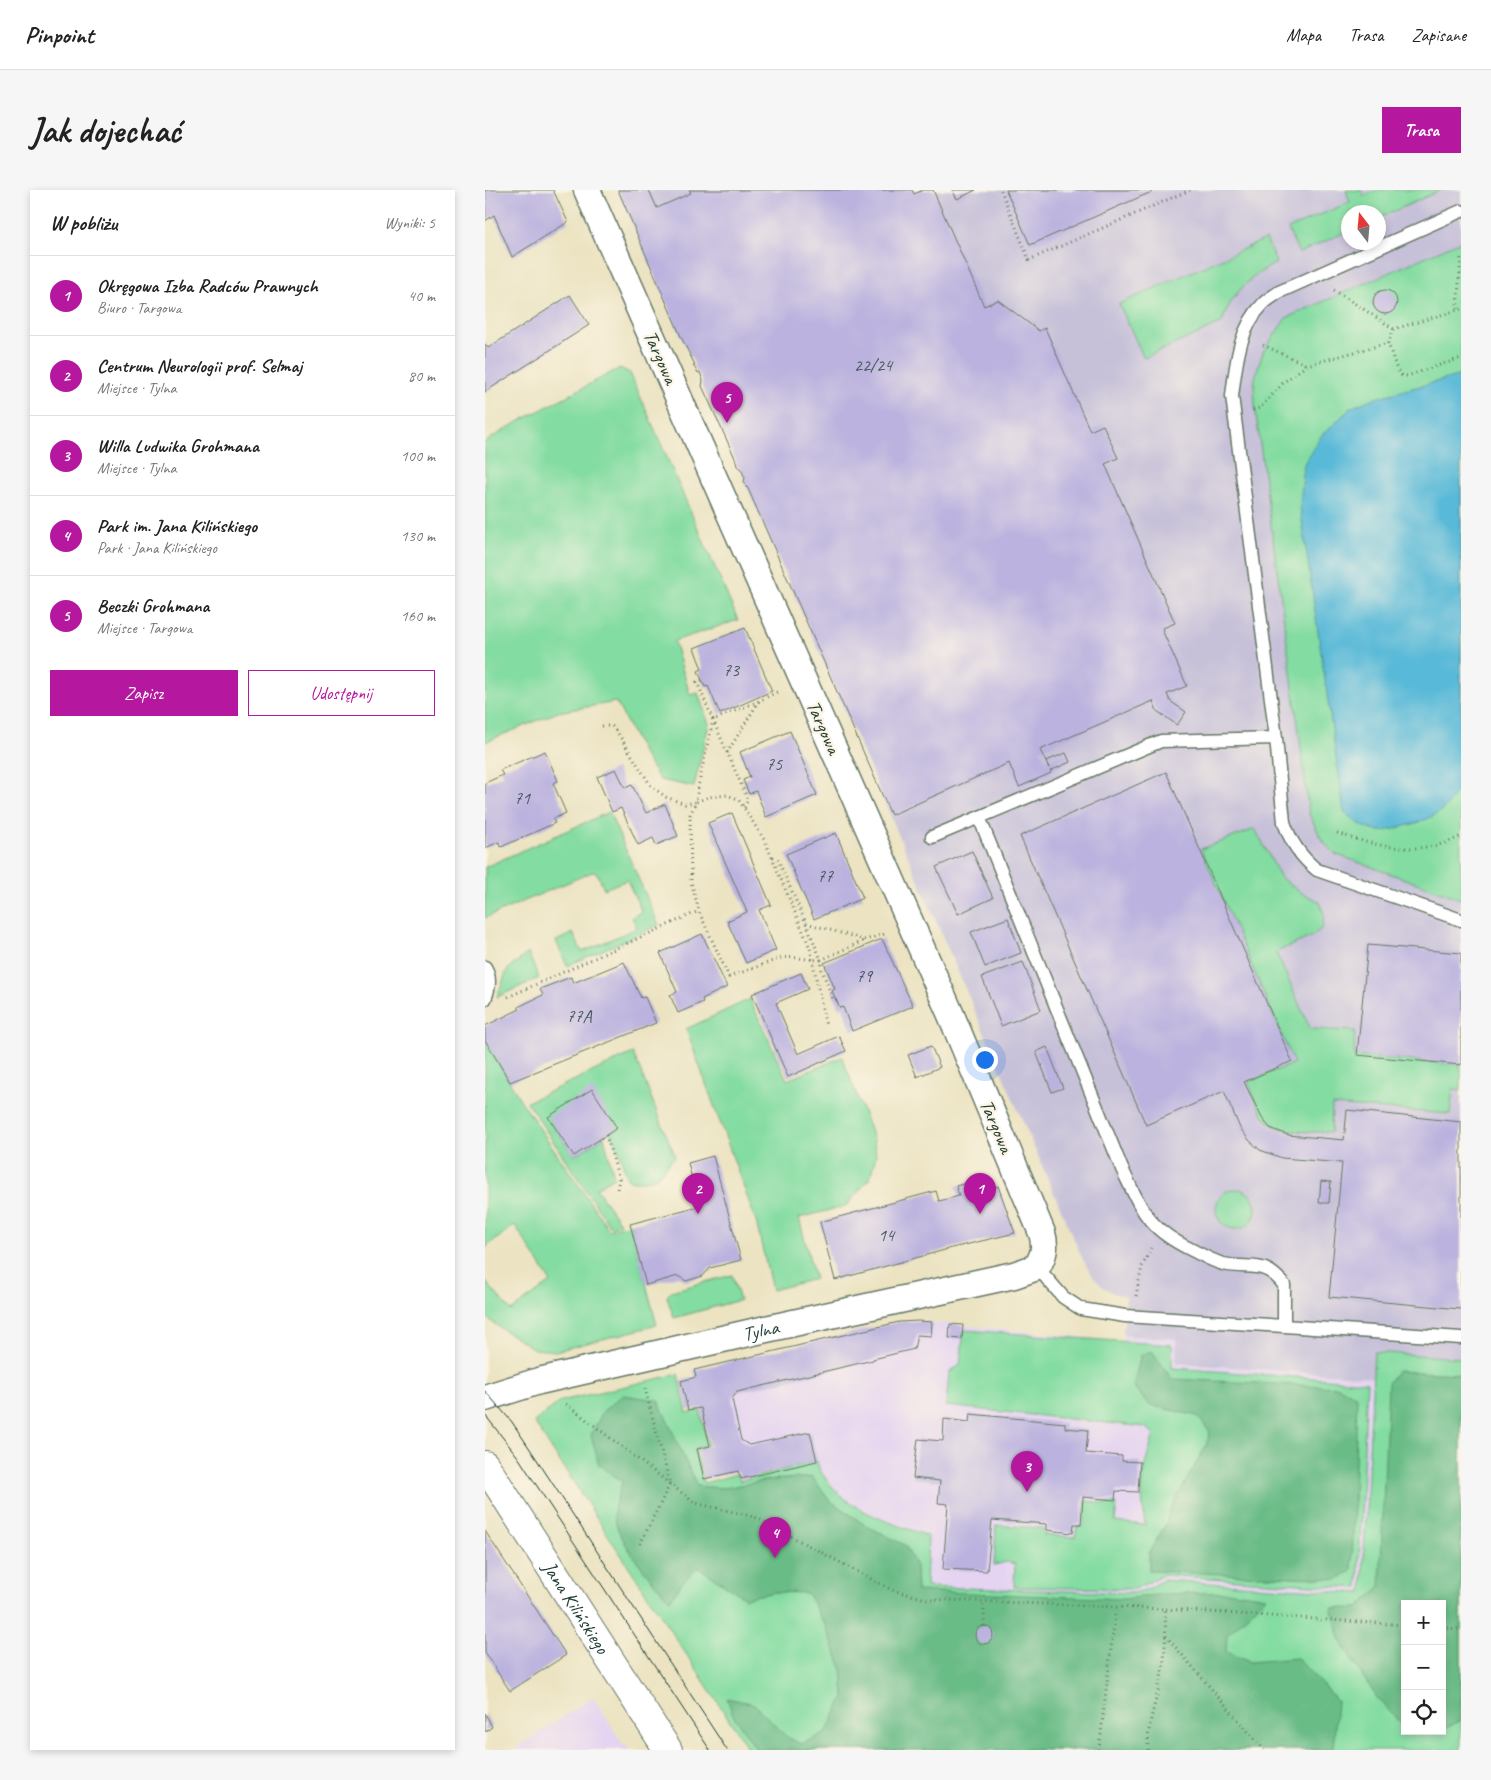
<!DOCTYPE html>
<html lang="pl">
<meta charset="utf-8">
<style>
body{margin:0;font-family:Caveat,sans-serif;background:#f6f6f6;color:#222}
.controls{position:absolute;right:15px;bottom:15px;display:grid;overflow:hidden;border-radius:0px;box-shadow:0 2px 8px #0003}
.controls button{width:45px;height:45px;display:grid;place-items:center;padding:0;border:0;border-bottom:1px solid #e0e0e0;background:#fff;color:#222;font:25px sans-serif}
.compass{position:absolute;left:856px;top:15px;width:45px;height:45px;border-radius:50%;background:#fff;box-shadow:0 2px 8px #0003;rotate:344deg}
.you{position:absolute;left:499px;top:869px;width:18px;height:18px;margin:-12px;border:4px solid #fff;border-radius:50%;background:#1a73e8;box-shadow:0 0 0 8px #1a73e833}
.badge{display:grid;place-items:center;width:32px;height:32px;border-radius:50%;background:#b5179e;color:#fff;font-size:16px;font-weight:700}
.pin{position:absolute;translate:-50% -41px;filter:drop-shadow(0 1px 2px #0008)}
.pin::after{content:'';position:absolute;top:26px;width:18px;height:15px;background:inherit;clip-path:polygon(0 0,100% 0,50% 100%)}
.list{margin:0;padding:0;list-style:none}
h2{display:flex;justify-content:space-between;align-items:center;height:65px;margin:0;padding:0 20px;font-size:21px}
h2 small{font-size:16px;font-weight:400;color:#767676}
.list li{display:grid;grid-template-columns:32px 1fr auto;gap:15px;align-items:center;box-sizing:border-box;height:80px;padding:0 20px;border-top:1px solid #e0e0e0}
.list b{display:block;font-size:19px;white-space:nowrap}
.list p{margin:0;font-size:16px;white-space:nowrap;color:#767676}
.list em{font-size:16px;font-style:normal;color:#767676}
.actions{display:flex;gap:10px;padding:15px 20px}
.actions a{flex:1;padding:11px 0;border:1px solid #b5179e;border-radius:0px;text-align:center;font-size:18px;color:#b5179e}
.actions .main{background:#b5179e;color:#fff}
.icon{flex:none;width:28px;height:28px;fill:none;stroke:currentColor;stroke-width:2;stroke-linecap:round;stroke-linejoin:round}
.map{position:relative;flex:none;width:976px;height:1560px;overflow:hidden;border-radius:0px}
header{display:flex;align-items:center;gap:30px;box-sizing:border-box;height:70px;padding:0 25px;background:#fff;border-bottom:1px solid #e0e0e0}
header strong{font-size:24px}
nav{display:flex;gap:28px;margin-inline-start:auto;font-size:18px}
.intro{display:flex;align-items:center;justify-content:space-between;box-sizing:border-box;height:120px;padding:0 30px}
h1{margin:0;font-size:35px}
.button{padding:12px 22px;border-radius:0px;background:#b5179e;color:#fff;font-size:18px;font-weight:700}
main{display:flex;gap:30px;padding:0 30px}
aside{flex:1;background:#fff;border-radius:0px;box-shadow:0 2px 8px #0003}
.map>svg:first-child{display:block}
.built{fill:#e4d3f1}
.industrial{fill:#c6c0d9;fill-rule:evenodd}
.green{fill:#83dca1;stroke:#518c6a;fill-rule:evenodd}
.forest{fill:#6abc87;stroke:#447c5e}
.water{fill:#59b9d8;stroke:#3c7b86}
.building{fill:#bbb2df}
.lines{fill:none;stroke-linecap:round;stroke-linejoin:round}
.service-casing{stroke:#667765;stroke-width:15}
.minor-casing{stroke:#667765;stroke-width:29}
.tertiary-casing{stroke:#667765;stroke-width:30}
.path{stroke:#667765;stroke-width:3;stroke-dasharray:1 4;stroke-linecap:butt}
.service{stroke:#fff;stroke-width:12}
.minor{stroke:#fff;stroke-width:26}
.tertiary{stroke:#fff;stroke-width:28}
.tram{stroke:#1f3d34;stroke-width:1}
.labels{text-anchor:middle;stroke-width:4.5;stroke-linejoin:round;paint-order:stroke}
.number-label{font-size:18px;fill:#465a5f}
.street-label{font-size:20px;fill:#1f3d34;stroke:#fcf5e5}
</style>
<header>
<strong>Pinpoint</strong>
<nav><a>Mapa</a><a>Trasa</a><a>Zapisane</a></nav>
</header>
<div class="intro"><h1>Jak dojechać</h1><a class="button">Trasa</a></div>
<main>
<aside>
<h2>W pobliżu<small>Wyniki: 5</small></h2>
<ul class="list">
<li><span class="badge">1</span><div><b>Okręgowa Izba Radców Prawnych</b><p>Biuro · Targowa</p></div><em>40 m</em></li>
<li><span class="badge">2</span><div><b>Centrum Neurologii prof. Selmaj</b><p>Miejsce · Tylna</p></div><em>80 m</em></li>
<li><span class="badge">3</span><div><b>Willa Ludwika Grohmana</b><p>Miejsce · Tylna</p></div><em>100 m</em></li>
<li><span class="badge">4</span><div><b>Park im. Jana Kilińskiego</b><p>Park · Jana Kilińskiego</p></div><em>130 m</em></li>
<li><span class="badge">5</span><div><b>Beczki Grohmana</b><p>Miejsce · Targowa</p></div><em>160 m</em></li>
</ul>
<div class="actions"><a class="main">Zapisz</a><a>Udostępnij</a></div>
</aside>
<div class="map">
<svg width="976" height="1560" viewBox="0 0 976 1560">
<rect width="100%" height="100%" fill="#fcf5e5"/>
<filter id="ink" filterUnits="userSpaceOnUse"><feTurbulence type="fractalNoise" baseFrequency=".02" numOctaves="2"/><feDisplacementMap in="SourceGraphic" scale="10" xChannelSelector="R" yChannelSelector="G"/><feConvolveMatrix kernelMatrix="1 2 1 2 8 2 1 2 1" color-interpolation-filters="sRGB"/></filter>
<filter id="wash" filterUnits="userSpaceOnUse"><feTurbulence type="fractalNoise" baseFrequency=".0096" numOctaves="4" result="noise"/><feDisplacementMap in="SourceGraphic" scale="20" xChannelSelector="R" yChannelSelector="G"/><feGaussianBlur stdDeviation="1.12" result="paint"/><feColorMatrix in="noise" values="0 0 0 0 0 0 0 0 0 0 0 0 0 0 0 0 0 1.4 0 .05"/><feComposite in="paint" operator="in"/></filter>
<g filter="url(#wash)">
<rect width="100%" height="100%" fill="#ebe3c1"/>
<path class="built" d="M433,1131L636,1151L638,1145L692,1148L691,1173L888,1187L877,1403L679,1390L663,1399L649,1403L440,1397L443,1346L382,1324L355,1305L334,1280L332,1271L256,1289L253,1281L219,1289L225,1256L216,1218L203,1220L196,1191L210,1187L209,1180L414,1132Z
M108,1507L138,1555L140,1554L144,1560H29Z"/>
<path class="industrial" d="M134,0H976V1168L890,1162L888,1187L691,1173V1149L638,1145L641,1106L628,1103L617,1096L607,1085L598,1070ZM864,22H894V52H864Z"/>
<path class="green" d="M861,0H876L879,6L891,0H956L894,28V22H864L863,41L814,63L803,39L865,12Z
M781,49L791,73C767,85 744,106 737,133L659,168L634,114Z
M976,51V709L850,664L837,650L824,624L814,542L770,217L769,192L773,177L778,162L801,128Z
M135,178L145,183L253,430L189,451L205,505L213,503L224,534L209,597L175,590L157,562L131,512L73,522L0,552V252L29,234Z
M124,622L174,735L82,776L71,751L88,743L97,762L152,738L147,727L157,722L142,690L119,699L112,683L107,682L0,728V677Z
M770,639L796,688L815,702L835,712L839,726L837,738L826,747L791,762L825,839L870,841L869,866L976,875V900L968,899L965,924L847,915L846,942C827,941 797,945 782,930C773,921 769,904 763,892L809,873L716,659Z
M43,763L54,788L12,807L22,780Z
M265,809L302,890L357,867L389,950L391,965L385,988L361,1016L314,1028L330,1089L287,1100L271,1031L201,839Z
M0,850L36,911L124,1040L145,1034L172,1135L71,1161L49,1159L8,1133L0,1125V1091L26,1121L66,1092L30,1035L0,1058Z
M148,863L190,966C173,986 171,994 143,990L133,959L125,943L132,938L64,928L89,966L119,947L129,987L111,998L135,1033L126,1038L42,912Z
M731 1019a20 20 0 1 1 40 0a20 20 0 1 1-40 0Z
M247,1085L255,1110L189,1128L182,1107L186,1101Z
M479,1140L687,1155V1178L882,1192L873,1398L678,1385L650,1399L529,1397L530,1374L522,1372L509,1375L511,1335L558,1338L559,1345L590,1347L592,1336L598,1337L601,1311L632,1314L630,1332L660,1335L656,1298L658,1282L669,1244L660,1237L461,1216L464,1183L475,1175Z
M889,1162L976,1168V1560H264L49,1232L76,1211L193,1184L202,1223L215,1220L223,1255L210,1259L219,1293L252,1284L255,1291L332,1271C334,1281 339,1286 345,1294C370,1324 408,1333 443,1346L441,1397L649,1403L663,1399L678,1390L877,1403ZM920,1414H957V1541H920Z"/>
<path class="forest" d="M667,1161L687,1189L854,1197L872,1207L867,1381L853,1389L664,1381V1363L682,1332L685,1319L721,1256L725,1242L712,1226L664,1215L648,1196L656,1165Z
M912,1181L976,1184V1530L963,1537H957V1414H920V1538L892,1508L857,1454L846,1418H873L895,1397L903,1193Z
M138,1205L173,1210L212,1296L239,1298L283,1290L327,1287L344,1310L380,1335L420,1355L431,1376L432,1401L639,1409L678,1404L749,1402L781,1407L742,1445L741,1462L765,1472L812,1468L852,1511L849,1549L847,1560H272L248,1525L242,1508L269,1514L302,1547L316,1554L341,1543L359,1507L357,1478L340,1435L322,1403L290,1402L260,1408L213,1377L196,1394L185,1410C167,1391 133,1352 129,1326C128,1318 135,1300 137,1291L114,1275L106,1245L118,1221Z"/>
<path class="water" d="M976,185V583C971,617 949,630 919,636C912,638 903,641 896,641C882,641 869,631 859,622L815,317L819,274L835,247L867,217L887,209Z"/>
<g id="blocks">
<path class="building" d="M0,0H68L83,32L27,67L9,25L0,31Z
M133,0H164L172,18L206,3L204,0H427L429,4L438,0H448L499,116L513,110L554,141L560,138L605,241L618,235L633,268L620,274L690,433L678,438L679,441L678,442L702,496L682,504L685,511L701,522L692,535L672,521L668,511L555,560L564,578L561,571L581,563L585,572L565,581L566,583L534,597L524,573L406,625L264,301L262,297H261L259,292L260,288L256,279L252,276L250,268L217,196L218,191L215,182L213,183L208,175H210L197,149Z
M467,0H491L472,9Z
M521,0H671L545,55Z
M888 112a12 12 0 1 1 24 0a12 12 0 1 1-24 0Z
M85,105L104,135L0,202V154L3,158Z
M260,438L287,501L235,524L223,496L220,497L213,481L217,479L209,458Z
M305,541L332,605L281,627L271,601L264,604L258,590L265,587L255,562Z
M60,561L73,591L68,593L81,623L68,629L70,633L16,657L14,652L0,658V593L18,585L15,580Z
M131,579L140,598L147,595L161,623L180,614L193,646L171,655L168,648L153,655L136,618L127,622L112,587Z
M681,582L807,871L759,892L777,928L785,938L803,945L859,950L862,920L976,932V1119L844,1107L857,973L797,968L775,960L764,950L755,938L739,901L661,935L535,646Z
M247,623L286,715L274,720L291,760L261,773L242,731L262,722L223,633Z
M351,643L378,708L329,729L301,664Z
M487,661L508,708L473,724L451,677Z
M523,728L536,763L500,777L486,742Z
M217,744L242,797L217,809L218,812L193,823L185,805L192,802L175,763Z
M397,749L428,816L367,841L358,817L355,818L347,801L350,799L339,773Z
M883,755L976,763V875L872,865Z
M139,772L156,808L160,807L171,833L25,892L0,850V836L35,819L33,817L58,805L55,799L86,787L88,793Z
M538,772L556,820L516,836L497,787Z
M316,783L323,799L291,813L313,864L354,846L361,861L303,887L267,804Z
M446,856L455,877L432,887L423,865Z
M562,857L578,898L567,902L551,862Z
M107,899L132,938L89,966L63,927Z
M228,966L256,1070L225,1078L218,1086L201,1091L193,1086L161,1095L145,1034L214,1016L203,973Z
M488,991L492,1002L513,996L530,1043L467,1058L350,1090L335,1032L451,1001L454,1011L474,1006L471,996Z
M836,991L846,992L844,1013H834Z
M433,1131L447,1132L446,1146L432,1145L429,1159L388,1169V1170L252,1202L247,1209L256,1250L264,1255L325,1242L332,1271L256,1289L253,1281L219,1289L212,1259L225,1256L216,1218L203,1220L196,1191L211,1187L209,1180L414,1132Z
M465,1134L478,1135L477,1149L464,1148Z
M485,1224L580,1233V1238L603,1240L601,1263L637,1266V1271L655,1272L653,1302L631,1301L630,1310L598,1307L596,1334H589L588,1343L562,1340V1334L507,1330L502,1381L458,1379L463,1314L453,1313L455,1291L428,1288L433,1249L458,1251L459,1229L484,1232Z
M0,1341L81,1465L25,1501L0,1463Z
M490 1445a9 9 0 1 1 18 0a9 9 0 1 1-18 0Z
M0,1523L7,1537L0,1542Z"/>
</g>
</g>
<g filter="url(#ink)">
<use href="#blocks" fill-opacity="0" stroke="#667765" stroke-width="1"/>
<g class="lines">
<g class="service-casing">
<path id="service" d="M976,21L794,102C789,106 783,109 778,114C754,138 751,174 747,206L791,548L799,632C805,651 817,668 832,680L976,730
M494,627L637,979C658,1022 662,1038 707,1060C717,1065 727,1071 738,1074C767,1080 779,1069 799,1095V1136L976,1148
M447,647L676,551L791,548
M0,777C6,787 5,797 0,809
M552,1077L578,1107L596,1119L640,1126L799,1136"/>
</g>
<g class="minor-casing">
<g id="minor">
<path id="s1" d="M0,1208L54,1191L281,1139L529,1085L552,1077C559,1065 561,1057 557,1043L466,825L102,0"/>
</g>
</g>
<g class="tertiary-casing">
<g id="tertiary">
<path id="s2" d="M0,1275L183,1560"/>
</g>
</g>
<path class="path" d="M516,0L544,70L705,0
M849,100L909,139
M972,119L976,67
M976,119L909,139L903,153L912,180L916,185L922,186L976,168
M778,155L822,175
M768,220L775,218L800,191L822,175L903,153
M217,490L212,492L228,530L274,511
M117,536H127L134,545L166,596L181,607L200,614L211,612L213,597L228,530L263,610L259,618
M242,563L274,511L294,501
M852,643C891,657 938,667 976,646
M288,667L293,670L321,733L380,750L400,744
M321,733L336,770C322,770 310,766 296,768L244,787L215,724L206,692L205,625L211,612L223,607L242,605L253,609L259,618L280,651L325,758L341,837
M23,807L214,721
M351,809L348,810L337,780L336,770L380,750
M121,945L134,989L132,1000
M651,1106L657,1077L666,1058
M81,1214L210,1313L270,1327L407,1400L441,1409L680,1419L920,1435
M155,1354L185,1294L159,1195
M499,1436V1412
M957,1438L976,1439
M681,1446L779,1560
M614,1560L631,1417
M663,1560C662,1533 670,1517 675,1492C681,1468 681,1443 680,1419"/>
<use href="#service" class="service"/>
<use href="#minor" class="minor"/>
<use href="#tertiary" class="tertiary"/>
<path class="tram" d="M0,1201L27,1232L45,1259L242,1560
M0,1225L33,1267L225,1560"/>
</g>
</g>
<g class="labels">
<g class="number-label">
<text x="388" y="181">22/24</text>
<text x="246" y="486">73</text>
<text x="289" y="580">75</text>
<text x="37" y="614">71</text>
<text x="340" y="692">77</text>
<text x="379" y="792">79</text>
<text x="94" y="832">77A</text>
<text x="401" y="1051">14</text>
</g>
<g class="street-label">
<text transform="translate(176 167) rotate(66)" y="7">Targowa</text>
<text transform="translate(339 537) rotate(66)" y="7">Targowa</text>
<text transform="translate(512 936) rotate(67)" y="7">Targowa</text>
<text dy="7" stroke="none"><textPath href="#s1" startOffset="284">Tylna</textPath></text>
<text dy="7" stroke="none"><textPath href="#s2" startOffset="169">Jana Kilińskiego</textPath></text>
</g>
</g>
</svg>
<div class="controls">
<button>+</button>
<button>−</button>
<button><svg class="icon" aria-label="locate" viewBox="0 0 24 24"><circle cx="12" cy="12" r="6"/><path d="M12 2v4M12 18v4M2 12h4M18 12h4"/></svg></button>
</div>
<svg class="compass" viewBox="-18 -18 36 36"><path d="M0-13l5 13h-10z" fill="#e53935"/><path d="M0 13l5-13h-10z" fill="#767676"/></svg>
<div class="you"></div>
<div class="pin badge" style="left:495px;top:1024px">1</div>
<div class="pin badge" style="left:213px;top:1024px">2</div>
<div class="pin badge" style="left:542px;top:1302px">3</div>
<div class="pin badge" style="left:290px;top:1368px">4</div>
<div class="pin badge" style="left:242px;top:233px">5</div>
</div>
</main>
